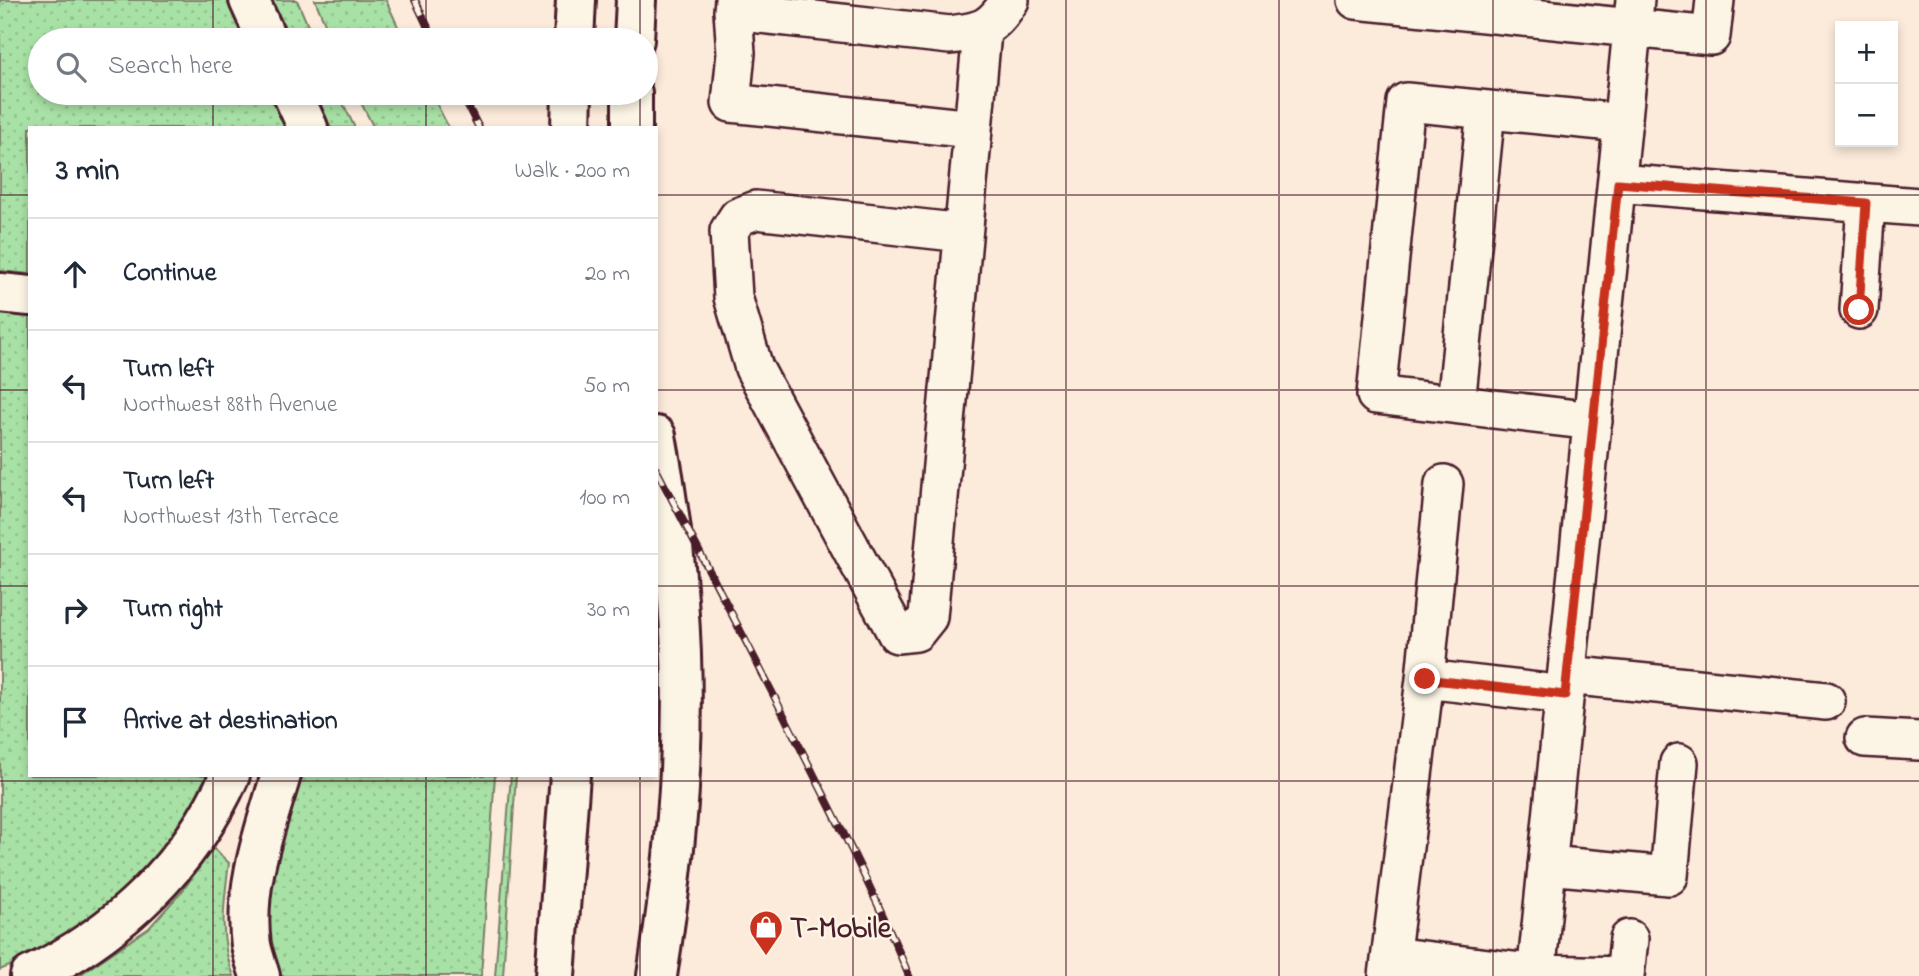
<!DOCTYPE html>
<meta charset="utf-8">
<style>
body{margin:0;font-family:"Indie Flower",sans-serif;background:#f6f6f7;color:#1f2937}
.controls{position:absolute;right:21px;top:21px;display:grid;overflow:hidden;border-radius:0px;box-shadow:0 4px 10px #0003}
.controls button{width:63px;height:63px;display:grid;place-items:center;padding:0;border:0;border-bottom:2px solid #e0e1e3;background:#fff;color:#1f2937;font:35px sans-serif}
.stop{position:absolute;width:21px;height:21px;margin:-16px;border:5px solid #c8321e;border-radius:50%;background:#fff}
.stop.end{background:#c8321e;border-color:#fff;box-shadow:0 2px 7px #0008}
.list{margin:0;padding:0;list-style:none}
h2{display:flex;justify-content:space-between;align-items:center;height:91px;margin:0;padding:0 28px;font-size:30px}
h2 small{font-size:23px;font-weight:400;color:#747a83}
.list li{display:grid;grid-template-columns:46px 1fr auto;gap:21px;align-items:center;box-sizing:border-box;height:112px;padding:0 28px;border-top:2px solid #e0e1e3}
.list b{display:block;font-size:26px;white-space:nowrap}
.list p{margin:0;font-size:23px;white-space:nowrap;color:#747a83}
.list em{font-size:23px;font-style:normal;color:#747a83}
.icon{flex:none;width:38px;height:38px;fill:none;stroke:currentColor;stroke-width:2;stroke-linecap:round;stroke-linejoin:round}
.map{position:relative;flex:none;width:1919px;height:976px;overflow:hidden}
.search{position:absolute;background:#fff;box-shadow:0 4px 10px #0003;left:28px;top:28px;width:630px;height:77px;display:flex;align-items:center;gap:18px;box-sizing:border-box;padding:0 24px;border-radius:38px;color:#747a83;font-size:26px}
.panel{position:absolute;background:#fff;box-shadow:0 4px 10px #0003;left:28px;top:126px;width:630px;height:651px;border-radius:0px}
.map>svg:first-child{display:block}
.grass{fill:url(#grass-dots);stroke:#798068;stroke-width:2}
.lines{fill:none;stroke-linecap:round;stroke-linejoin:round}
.minor-casing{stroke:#4a1f2b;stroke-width:42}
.major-casing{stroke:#4a1f2b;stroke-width:44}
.highway-casing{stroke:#4a1f2b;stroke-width:44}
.minor{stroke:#fcf5e5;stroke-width:37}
.major{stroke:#fcf5e5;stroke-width:38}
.highway{stroke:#fcf5e5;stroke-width:38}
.rail-casing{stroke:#4a1f2b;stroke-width:8}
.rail{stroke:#fcf5e5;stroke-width:5;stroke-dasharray:16;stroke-linecap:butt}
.route{stroke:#c8321e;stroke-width:9}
.grid{fill:none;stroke:#4a1f2b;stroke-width:2;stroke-opacity:0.55}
.labels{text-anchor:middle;stroke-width:5;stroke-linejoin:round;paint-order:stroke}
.poi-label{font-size:30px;font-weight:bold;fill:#4a1f2b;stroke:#fcf5e5;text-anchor:start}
</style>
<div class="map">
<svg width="1919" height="976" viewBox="0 0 1919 976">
<defs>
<pattern id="grass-dots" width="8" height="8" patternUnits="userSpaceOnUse" patternTransform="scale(1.75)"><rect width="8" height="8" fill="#a8e1a5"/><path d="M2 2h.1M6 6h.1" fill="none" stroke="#92c18e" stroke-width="1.8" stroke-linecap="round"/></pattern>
</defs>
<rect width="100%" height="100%" fill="#fcebdb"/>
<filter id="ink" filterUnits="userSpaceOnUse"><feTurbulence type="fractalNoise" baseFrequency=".0143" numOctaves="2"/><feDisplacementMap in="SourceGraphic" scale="14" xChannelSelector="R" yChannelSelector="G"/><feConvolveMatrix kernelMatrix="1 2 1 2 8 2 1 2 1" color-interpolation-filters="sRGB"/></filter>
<g filter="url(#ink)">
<path class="grass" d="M0,0H235L254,40H40V93H277L292,128H30V274L0,271Z
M272,0H297L314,40H291Z
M315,0H386L404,40H332Z
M315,93H338L355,128H331Z
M356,93H431L449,128H374Z
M0,307H30V775H209L192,806L163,850L134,885L46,950L0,970Z
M298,775H495L481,976H277L265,938L273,865Z
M511,775H516L503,976H495Z
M213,848L229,863C224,900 218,941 234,976H78L149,928L183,890Z"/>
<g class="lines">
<g class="minor-casing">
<path id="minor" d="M734,0L733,11L950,35C983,31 991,29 1010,0
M1356,0L1711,36L1715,0
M733,11L736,53L731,103L972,129
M1617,183L1919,207
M963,233L756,210L738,217L729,231L733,297L754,368L897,634L916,632L928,617L982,32
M1859,310L1866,203
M1456,404L1486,110
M1593,421L1376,395L1406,102L1623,123
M1444,484L1425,679L1565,695
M1567,675L1826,701
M1865,738L1919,741
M1547,865L1669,876L1679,763
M1391,956L1536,974L1625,976L1629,939
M1388,976L1425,679
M1536,976L1635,0"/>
</g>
<g class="major-casing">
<path id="major" d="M574,40L576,0
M634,40L636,0
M571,128L572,93
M632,128V93
M656,436C677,546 686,658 680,770C677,839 667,908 657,976
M555,976L570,775"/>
</g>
<g class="highway-casing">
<path id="highway" d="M249,0L267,40
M292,93L308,128
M0,293L30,296
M30,976C118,934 190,865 230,775
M260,976C257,966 253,955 251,945C243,888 265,829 281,775"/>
</g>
<use href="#minor" class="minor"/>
<use href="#major" class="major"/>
<use href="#highway" class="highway"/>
<g class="rail-casing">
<path id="rail" d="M415,0L434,40
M461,93L479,128
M656,469C709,570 762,671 813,773C847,840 881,907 909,976"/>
</g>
<use href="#rail" class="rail"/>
</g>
</g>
<g class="lines" filter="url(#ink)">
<path class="route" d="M1425,679L1565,695L1618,183L1866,203L1859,310"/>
</g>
<path class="grid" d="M213,0V40M426,0V40M640,0V40M853,0V976M1066,0V976M1279,0V976M1493,0V976M1706,0V976M213,93V128M426,93V128M640,93V128M0,195H30M656,195H1919M0,390H30M656,390H1919M0,586H30M656,586H1919M213,775V976M426,775V976M640,775V976M0,781H1919"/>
<defs>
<g id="shop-pin" transform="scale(1.75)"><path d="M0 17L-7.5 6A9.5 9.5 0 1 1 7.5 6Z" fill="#c8321e" stroke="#fcf5e5"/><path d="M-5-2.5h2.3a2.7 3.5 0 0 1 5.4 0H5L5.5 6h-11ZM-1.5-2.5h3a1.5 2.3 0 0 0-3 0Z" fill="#fff"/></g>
</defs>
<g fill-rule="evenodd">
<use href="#shop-pin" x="766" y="927"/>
</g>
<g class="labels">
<g class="poi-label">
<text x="790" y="937">T-Mobile</text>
</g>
</g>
</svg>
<div class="controls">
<button>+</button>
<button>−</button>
</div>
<div class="stop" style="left:1859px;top:310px"></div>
<div class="stop end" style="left:1425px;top:679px"></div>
<div class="search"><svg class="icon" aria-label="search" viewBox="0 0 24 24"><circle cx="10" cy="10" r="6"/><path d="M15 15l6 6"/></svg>Search here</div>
<section class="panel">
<h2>3 min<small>Walk · 200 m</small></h2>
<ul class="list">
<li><svg class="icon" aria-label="ahead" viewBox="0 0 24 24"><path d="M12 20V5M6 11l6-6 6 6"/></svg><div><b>Continue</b></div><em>20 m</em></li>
<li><svg class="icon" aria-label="left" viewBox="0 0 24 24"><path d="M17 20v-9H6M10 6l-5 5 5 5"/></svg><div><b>Turn left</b><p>Northwest 88th Avenue</p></div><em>50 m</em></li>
<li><svg class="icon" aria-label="left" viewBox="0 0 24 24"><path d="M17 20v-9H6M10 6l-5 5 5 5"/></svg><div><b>Turn left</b><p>Northwest 13th Terrace</p></div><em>100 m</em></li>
<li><svg class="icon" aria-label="right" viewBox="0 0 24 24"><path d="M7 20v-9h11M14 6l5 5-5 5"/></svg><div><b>Turn right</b></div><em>30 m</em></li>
<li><svg class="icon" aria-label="arrive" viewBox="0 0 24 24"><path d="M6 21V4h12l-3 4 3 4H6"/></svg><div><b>Arrive at destination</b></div></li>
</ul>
</section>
</div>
